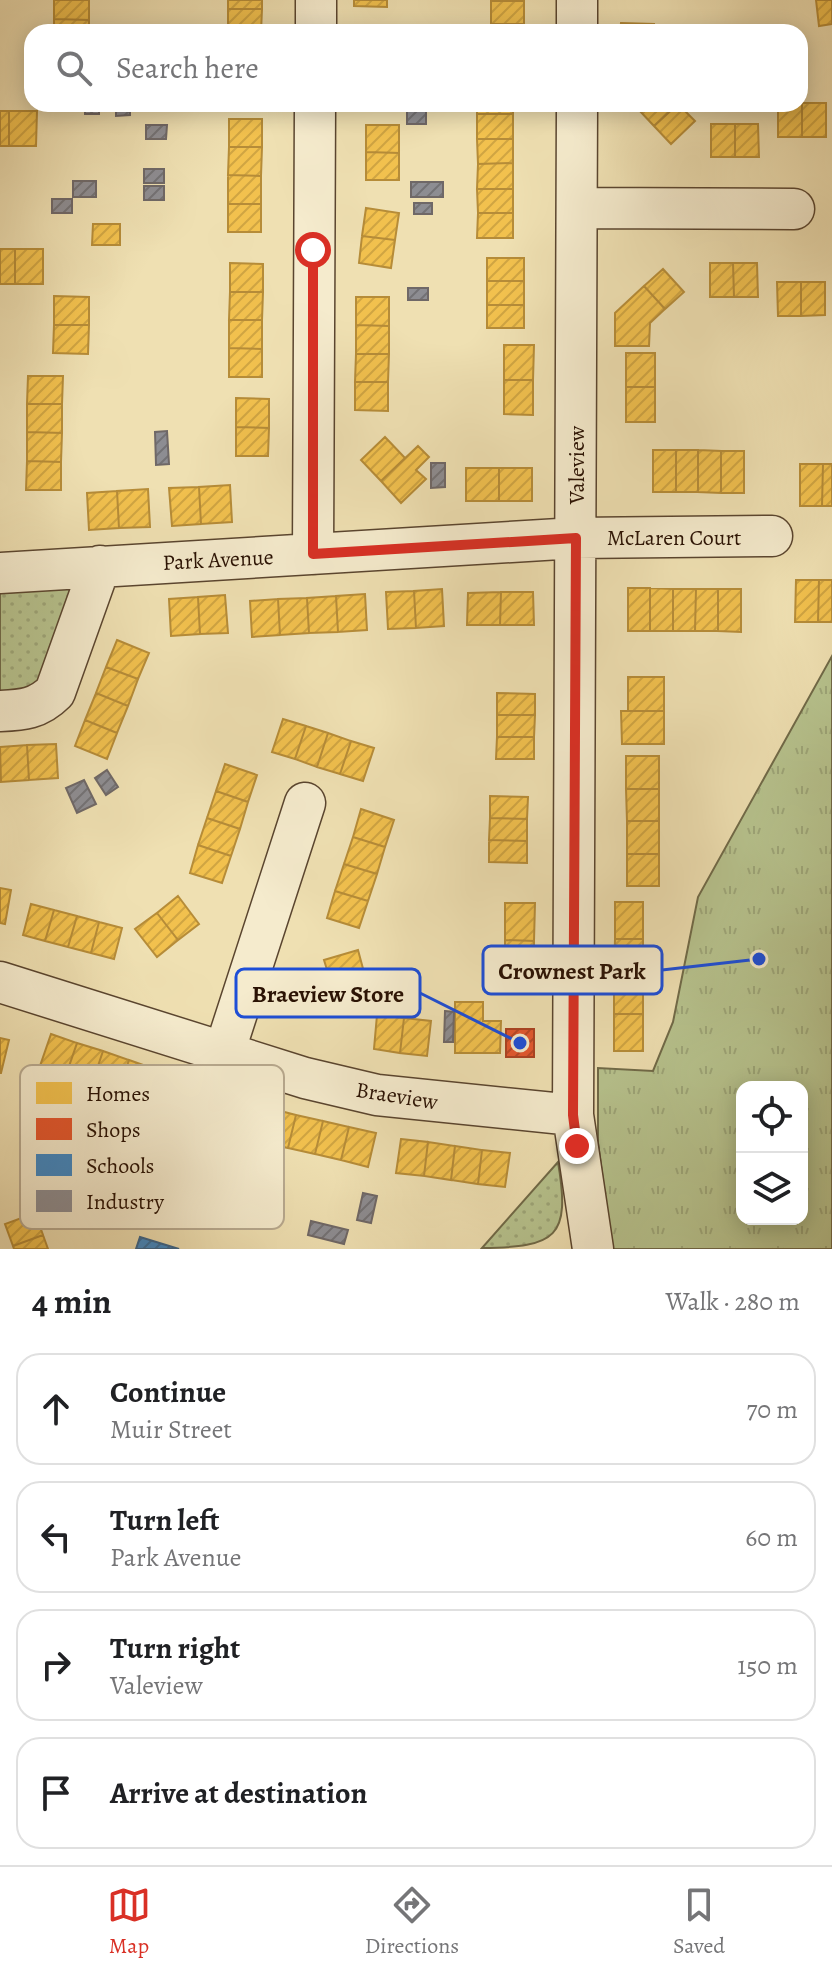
<!DOCTYPE html>
<meta charset="utf-8">
<style>
body{margin:0;font-family:Alegreya,serif;background:#f6f6f6;color:#202124}
.controls{position:absolute;right:24px;bottom:24px;display:grid;overflow:hidden;border-radius:16px;box-shadow:0 4px 20px #0003}
.controls button{width:72px;height:72px;display:grid;place-items:center;padding:0;border:0;border-bottom:2px solid #e0e0e0;background:#fff;color:#202124;font:40px sans-serif}
.stop{position:absolute;width:24px;height:24px;margin:-18px;border:6px solid #d93025;border-radius:50%;background:#fff}
.stop.end{background:#d93025;border-color:#fff;box-shadow:0 2px 8px #0008}
.list{margin:0;padding:0;list-style:none}
h2{display:flex;justify-content:space-between;align-items:center;height:104px;margin:0;padding:0 32px;font-size:34px}
h2 small{font-size:26px;font-weight:400;color:#757577}
.list li{display:grid;grid-template-columns:52px 1fr auto;gap:24px;align-items:center;box-sizing:border-box;height:112px;margin:0 16px 16px;padding:0 16px;border:2px solid #e0e0e0;border-radius:24px}
.list b{display:block;font-size:30px;white-space:nowrap}
.list p{margin:0;font-size:26px;white-space:nowrap;color:#757577}
.list em{font-size:26px;font-style:normal;color:#757577}
.icon{flex:none;width:44px;height:44px;fill:none;stroke:currentColor;stroke-width:2;stroke-linecap:round;stroke-linejoin:round}
.map{position:relative;flex:none;width:832px;height:1249px;overflow:hidden}
.search{position:absolute;background:#fff;box-shadow:0 4px 20px #0003;left:24px;right:24px;top:24px;height:88px;display:flex;align-items:center;gap:20px;box-sizing:border-box;padding:0 28px;border-radius:24px;color:#757577;font-size:30px}
.sheet{height:616px;background:#fff}
nav{display:flex;justify-content:space-around;align-items:center;box-sizing:border-box;height:112px;border-top:2px solid #e0e0e0;background:#fff;font-size:22px;color:#757577}
nav a{display:grid;justify-items:center;gap:4px}
nav .on{color:#d93025}
.map>svg:first-child{display:block}
.grass{fill:url(#grass-dots);stroke:#706a48;stroke-width:2}
.park{fill:url(#park-tufts);stroke:#706a48;stroke-width:2;fill-rule:evenodd}
.homes{fill:url(#homes-hatch);stroke:#b68c38;stroke-width:2}
.shops{fill:url(#shops-hatch);stroke:#ac4221;stroke-width:2}
.schools{fill:url(#schools-hatch);stroke:#38648b;stroke-width:2}
.industry{fill:url(#industry-hatch);stroke:#6f6867;stroke-width:2}
.lines{fill:none;stroke-linecap:round;stroke-linejoin:round}
.minor-casing{stroke:#5a452f;stroke-width:43}
.minor{stroke:#f5ebcd;stroke-width:40}
.route{stroke:#d93025;stroke-width:10}
.labels{text-anchor:middle;stroke-width:8;stroke-linejoin:round;paint-order:stroke}
.street-label{font-size:22px;fill:#291103;stroke:#f5ebcd}
.key{fill:#f5ebcd;stroke:#b8aa90;stroke-width:2}
.key-label{font-size:22px;fill:#291103}
.leader{fill:none;stroke:#1d4ed8;stroke-width:3}
.callout-dot{fill:#1d4ed8;stroke:#f5ebcd;stroke-width:3}
.callout{fill:#f5ebcd;stroke:#1d4ed8;stroke-width:3}
.callout-label{font-size:24px;text-anchor:middle;font-weight:bold;fill:#291103}
</style>
<div class="map">
<svg width="832" height="1249" viewBox="0 0 832 1249">
<defs>
<pattern id="grass-dots" width="8" height="8" patternUnits="userSpaceOnUse" patternTransform="scale(2)"><rect width="8" height="8" fill="#b7c38e"/><path d="M2 2h.1M6 6h.1" fill="none" stroke="#9da679" stroke-width="1.8" stroke-linecap="round"/></pattern>
<pattern id="park-tufts" width="24" height="20" patternUnits="userSpaceOnUse" patternTransform="scale(2)"><rect width="24" height="20" fill="#b7c38e"/><path d="M3 7l-1-3M5 7V3M7 7l1-3M15 17l-1-3M17 17v-4M19 17l1-3" fill="none" stroke="#9da679"/></pattern>
<pattern id="homes-hatch" width="6" height="6" patternUnits="userSpaceOnUse" patternTransform="scale(2)"><rect width="6" height="6" fill="#f2c14e"/><path d="M-1 1l2-2M0 6l6-6M5 7l2-2" fill="none" stroke="#d0a542"/></pattern>
<pattern id="shops-hatch" width="6" height="6" patternUnits="userSpaceOnUse" patternTransform="scale(2)"><rect width="6" height="6" fill="#e4572e"/><path d="M-1 1l2-2M0 6l6-6M5 7l2-2" fill="none" stroke="#b94725"/></pattern>
<pattern id="schools-hatch" width="6" height="6" patternUnits="userSpaceOnUse" patternTransform="scale(2)"><rect width="6" height="6" fill="#3f88c5"/><path d="M-1 1l2-2M0 6l6-6M5 7l2-2" fill="none" stroke="#356e9e"/></pattern>
<pattern id="industry-hatch" width="6" height="6" patternUnits="userSpaceOnUse" patternTransform="scale(2)"><rect width="6" height="6" fill="#8d8d92"/><path d="M-1 1l2-2M0 6l6-6M5 7l2-2" fill="none" stroke="#737275"/></pattern>
</defs>
<rect width="100%" height="100%" fill="#efe0b2"/>
<filter id="stains"><feTurbulence type="fractalNoise" baseFrequency=".0025" numOctaves="4"/><feColorMatrix values="0 0 0 0 .2 0 0 0 0 .09 0 0 0 0 .02 0 0 0 .5 -.17"/></filter>
<radialGradient id="worn" r=".72"><stop offset=".6" stop-color="#630" stop-opacity="0"/><stop offset="1" stop-color="#630" stop-opacity=".3"/></radialGradient>
<path class="grass" d="M76,588L46,688L0,701V593Z
M558,1162C571,1238 556,1247 482,1248Z"/>
<path class="park" d="M832,656V1249H612L598,1143V1068L653,1071L673,1022L698,897ZM742,1087H802V1219H742Z"/>
<path class="homes" d="M54,0H89V20L54,19Z
M228,0H262V9H228Z
M354,0H387V7L354,6Z
M816,0H832V24L819,26Z
M491,1H524V24H491Z
M228,9H262L261,32H228Z
M54,19L89,20V32H54Z
M621,23L654,24V32H620Z
M491,24H524V32H491Z
M802,103H826V137H802Z
M802,103V137H778V104Z
M477,104H513V114H477Z
M643,104H678L654,126L638,109Z
M678,104L695,121L671,144L654,126Z
M0,111H9V146H0Z
M9,111H37L36,146H9Z
M477,114H513V139H477Z
M229,119H262V147H229Z
M711,124H735V157H711Z
M735,124H758L759,157H735Z
M366,125H399V153L366,152Z
M477,139H513V163L478,164Z
M229,147H262L261,176L228,175Z
M366,152L399,153V180H366Z
M513,163V189H477L478,164Z
M228,175L261,176V204H228Z
M477,189H513V213H478Z
M228,204H261V232H228Z
M366,208L399,213L395,240L362,236Z
M478,213H513V238H477Z
M93,224H120V245H92Z
M362,236L395,240L391,268L359,263Z
M0,249H15V284H0Z
M15,249H43V284H15Z
M487,258H524V281H487Z
M230,263L263,264V292H230Z
M710,263H733L734,297H710Z
M733,263H757L758,297H734Z
M663,269L684,292L665,309L644,286Z
M487,281H524V305H487Z
M777,282H801V316H778Z
M801,282H825V315L801,316Z
M644,286L665,309L650,323L649,346H615V313Z
M230,292H263L262,320H229Z
M54,296L89,297V325H54Z
M356,297H389V326L356,325Z
M487,305H524V328H487Z
M229,320H262V349L229,348Z
M54,325H89L88,354L53,353Z
M356,325L389,326V354H356Z
M504,345H534L533,380H504Z
M229,348L262,349V377H229Z
M626,353H655V387H626Z
M356,354H389L388,382H355Z
M28,376H63L62,404H27Z
M504,380H533V415L504,414Z
M355,382H388V411L355,410Z
M626,387H655V422H626Z
M236,398L269,399V428L236,427Z
M27,404H62V433L27,432Z
M236,427L269,428L268,456H236Z
M27,432L62,433L61,462L27,461Z
M385,437L405,458L381,481L361,460Z
M418,446L429,457L416,470L426,479L401,503L381,481Z
M653,450H676V492H653Z
M676,450H698V492H676Z
M698,450L721,451V493L698,492Z
M721,451H744V493H721Z
M27,461L61,462V490H26Z
M800,464H823L822,506H800Z
M823,464H832V506H822Z
M466,468H499V501H466Z
M499,468H532V501H499Z
M230,485L232,522L201,524L199,487Z
M199,487L201,524L172,526L169,488Z
M148,489L150,527L119,528L117,491Z
M117,491L119,528L89,530L87,493Z
M796,580H819L818,622H795Z
M819,580H832V622H818Z
M628,588H650V631H628Z
M650,588L673,589V631H650Z
M442,589L444,626L416,628L414,591Z
M673,589H696L695,631H673Z
M696,589H718V631H695Z
M718,589H741V632L718,631Z
M414,591L416,628L388,629L386,592Z
M501,592H533L534,625H500Z
M501,592L500,625H467L468,593Z
M365,594L367,630L338,632L336,596Z
M225,595L228,633L200,634L198,597Z
M336,596L338,632L309,633L307,598Z
M198,597L200,634L171,636L169,599Z
M307,598L309,633L280,635L278,599Z
M278,599L280,635L252,637L250,601Z
M117,640L149,653L138,679L106,667Z
M106,667L138,679L128,706L96,693Z
M628,677H664V711H628Z
M96,693L128,706L117,733L85,720Z
M497,693L535,694V715H497Z
M621,711H664V744H622Z
M497,715H535L534,737H497Z
M283,719L306,726L295,759L272,752Z
M85,720L117,733L107,759L75,746Z
M306,726L328,733L317,767L295,759Z
M328,733L351,741L340,774L317,767Z
M497,737H534V759H496Z
M351,741L374,748L363,781L340,774Z
M56,744L58,778L29,780L27,745Z
M27,745L29,780L1,782L0,747Z
M626,756H659V789H626Z
M225,764L257,775L248,802L216,791Z
M626,789H659V821H627Z
M216,791L248,802L240,829L207,818Z
M490,796L528,797L527,819L490,818Z
M361,809L394,820L385,847L353,837Z
M207,818L240,829L231,856L198,845Z
M490,818L527,819V841L489,840Z
M627,821H659V854H627Z
M353,837L385,847L377,874L344,864Z
M489,840L527,841V863L489,862Z
M198,845L231,856L222,883L190,873Z
M627,854H659V886H627Z
M344,864L377,874L368,901L335,891Z
M0,888L11,890L5,924L0,923Z
M335,891L368,901L359,928L327,918Z
M178,896L199,924L178,940L157,913Z
M615,902H643V939H615Z
M505,903H535L534,941L505,940Z
M31,904L54,910L45,941L23,935Z
M54,910L77,916L68,947L45,941Z
M157,913L178,940L157,957L135,929Z
M77,916L99,922L91,953L68,947Z
M99,922L122,928L114,959L91,953Z
M615,939H643V977L614,976Z
M505,940L534,941V978H505Z
M358,950L365,976L332,986L324,960Z
M614,976L643,977V1014H614Z
M455,1002H483V1021H501L500,1053H455Z
M614,1014H643V1051H614Z
M377,1015L404,1018L400,1053L374,1049Z
M404,1018L431,1021L427,1056L400,1053Z
M51,1034L77,1043L66,1075L40,1066Z
M0,1038L9,1040L1,1073H0Z
M77,1043L103,1051L92,1084L66,1075Z
M103,1051L129,1060L118,1092L92,1084Z
M129,1060L155,1069L144,1101L118,1092Z
M269,1108L296,1115L288,1148L261,1142Z
M296,1115L323,1121L315,1154L288,1148Z
M323,1121L349,1127L341,1160L315,1154Z
M349,1127L376,1133L368,1167L341,1160Z
M401,1139L428,1142L424,1176L396,1173Z
M428,1142L455,1146L451,1180L424,1176Z
M455,1146L482,1150L478,1184L451,1180Z
M482,1150L510,1153L505,1187L478,1184Z
M35,1213L43,1235L13,1246L5,1224Z
M43,1235L48,1249H14L13,1246Z"/>
<path class="shops" d="M506,1029H534V1057H506Z"/>
<path class="schools" d="M140,1237L179,1249H136Z"/>
<path class="industry" d="M85,104H99V114H85Z
M116,104H130V115L116,116Z
M155,104H190V108H155Z
M407,111H426V124H407Z
M146,125H167L166,139H146Z
M144,169H164V183H144Z
M73,181H96V197H73Z
M411,182H443V197H411Z
M144,186H164V200H144Z
M52,199H72V213H52Z
M414,203H432V214H414Z
M408,288H428V300H408Z
M167,431L169,464L156,465L155,432Z
M431,463H445V487L431,488Z
M107,770L118,787L106,795L95,778Z
M84,780L96,804L77,813L66,788Z
M445,1011L454,1012L453,1042H444Z
M363,1193L377,1196L371,1223L357,1220Z
M311,1221L348,1230L344,1244L308,1235Z"/>
<g class="lines">
<g class="minor-casing">
<path id="minor" d="M577,0V32
M316,32V0
M577,104L573,1115L593,1249
M577,208L794,209
M313,554L315,104
M0,573L576,538L772,536
M0,711C23,710 38,709 55,692L100,566
M0,982L305,1078L377,1095L573,1115
M224,1053L305,803"/>
</g>
<use href="#minor" class="minor"/>
</g>
<g class="lines">
<path class="route" d="M313,250V554L576,538L573,1115L577,1146"/>
</g>
<g class="labels">
<g class="street-label">
<text transform="translate(576 465) rotate(-90)" y="8">Valeview</text>
<text x="674" y="545">McLaren Court</text>
<text transform="translate(218 559) rotate(-3)" y="8">Park Avenue</text>
<text transform="translate(397 1095) rotate(9)" y="8">Braeview</text>
</g>
</g>
<rect x="20" y="1065" width="264" height="164" rx="12" class="key"/>
<rect x="36" y="1082" width="36" height="22" fill="#f2c14e"/>
<rect x="36" y="1118" width="36" height="22" fill="#e4572e"/>
<rect x="36" y="1154" width="36" height="22" fill="#3f88c5"/>
<rect x="36" y="1190" width="36" height="22" fill="#8d8d92"/>
<g class="key-label">
<text x="86" y="1101">Homes</text>
<text x="86" y="1137">Shops</text>
<text x="86" y="1173">Schools</text>
<text x="86" y="1209">Industry</text>
</g>
<path class="leader" d="M759 959L662 970M520 1043L420 993"/>
<g class="callout-dot">
<circle cx="759" cy="959" r="8"/>
<circle cx="520" cy="1043" r="8"/>
</g>
<g class="callout">
<rect x="483" y="946" width="179" height="48" rx="8"/>
<rect x="236" y="969" width="184" height="48" rx="8"/>
</g>
<g class="callout-label">
<text x="572" y="979">Crownest Park</text>
<text x="328" y="1002">Braeview Store</text>
</g>
<rect width="100%" height="100%" filter="url(#stains)"/>
<rect width="100%" height="100%" fill="url(#worn)"/>
</svg>
<div class="controls">
<button><svg class="icon" aria-label="locate" viewBox="0 0 24 24"><circle cx="12" cy="12" r="6"/><path d="M12 2v4M12 18v4M2 12h4M18 12h4"/></svg></button>
<button><svg class="icon" aria-label="layers" viewBox="0 0 24 24"><path d="M12 4l9 5-9 5-9-5zM3 14l9 5 9-5"/></svg></button>
</div>
<div class="stop" style="left:313px;top:250px"></div>
<div class="stop end" style="left:577px;top:1146px"></div>
<div class="search"><svg class="icon" aria-label="search" viewBox="0 0 24 24"><circle cx="10" cy="10" r="6"/><path d="M15 15l6 6"/></svg>Search here</div>
</div>
<section class="sheet">
<h2>4 min<small>Walk · 280 m</small></h2>
<ul class="list">
<li><svg class="icon" aria-label="ahead" viewBox="0 0 24 24"><path d="M12 20V5M6 11l6-6 6 6"/></svg><div><b>Continue</b><p>Muir Street</p></div><em>70 m</em></li>
<li><svg class="icon" aria-label="left" viewBox="0 0 24 24"><path d="M17 20v-9H6M10 6l-5 5 5 5"/></svg><div><b>Turn left</b><p>Park Avenue</p></div><em>60 m</em></li>
<li><svg class="icon" aria-label="right" viewBox="0 0 24 24"><path d="M7 20v-9h11M14 6l5 5-5 5"/></svg><div><b>Turn right</b><p>Valeview</p></div><em>150 m</em></li>
<li><svg class="icon" aria-label="arrive" viewBox="0 0 24 24"><path d="M6 21V4h12l-3 4 3 4H6"/></svg><div><b>Arrive at destination</b></div></li>
</ul>
</section>
<nav>
<a class="on"><svg class="icon" aria-label="map" viewBox="0 0 24 24"><path d="M3 6l6-2 6 2 6-2v14l-6 2-6-2-6 2zM9 4v14M15 6v14"/></svg>Map</a>
<a><svg class="icon" aria-label="directions" viewBox="0 0 24 24"><path d="M12 3l9 9-9 9-9-9zM9 14v-3h6M13 9l2 2-2 2"/></svg>Directions</a>
<a><svg class="icon" aria-label="saved" viewBox="0 0 24 24"><path d="M7 4h10v16l-5-4-5 4z"/></svg>Saved</a>
</nav>
